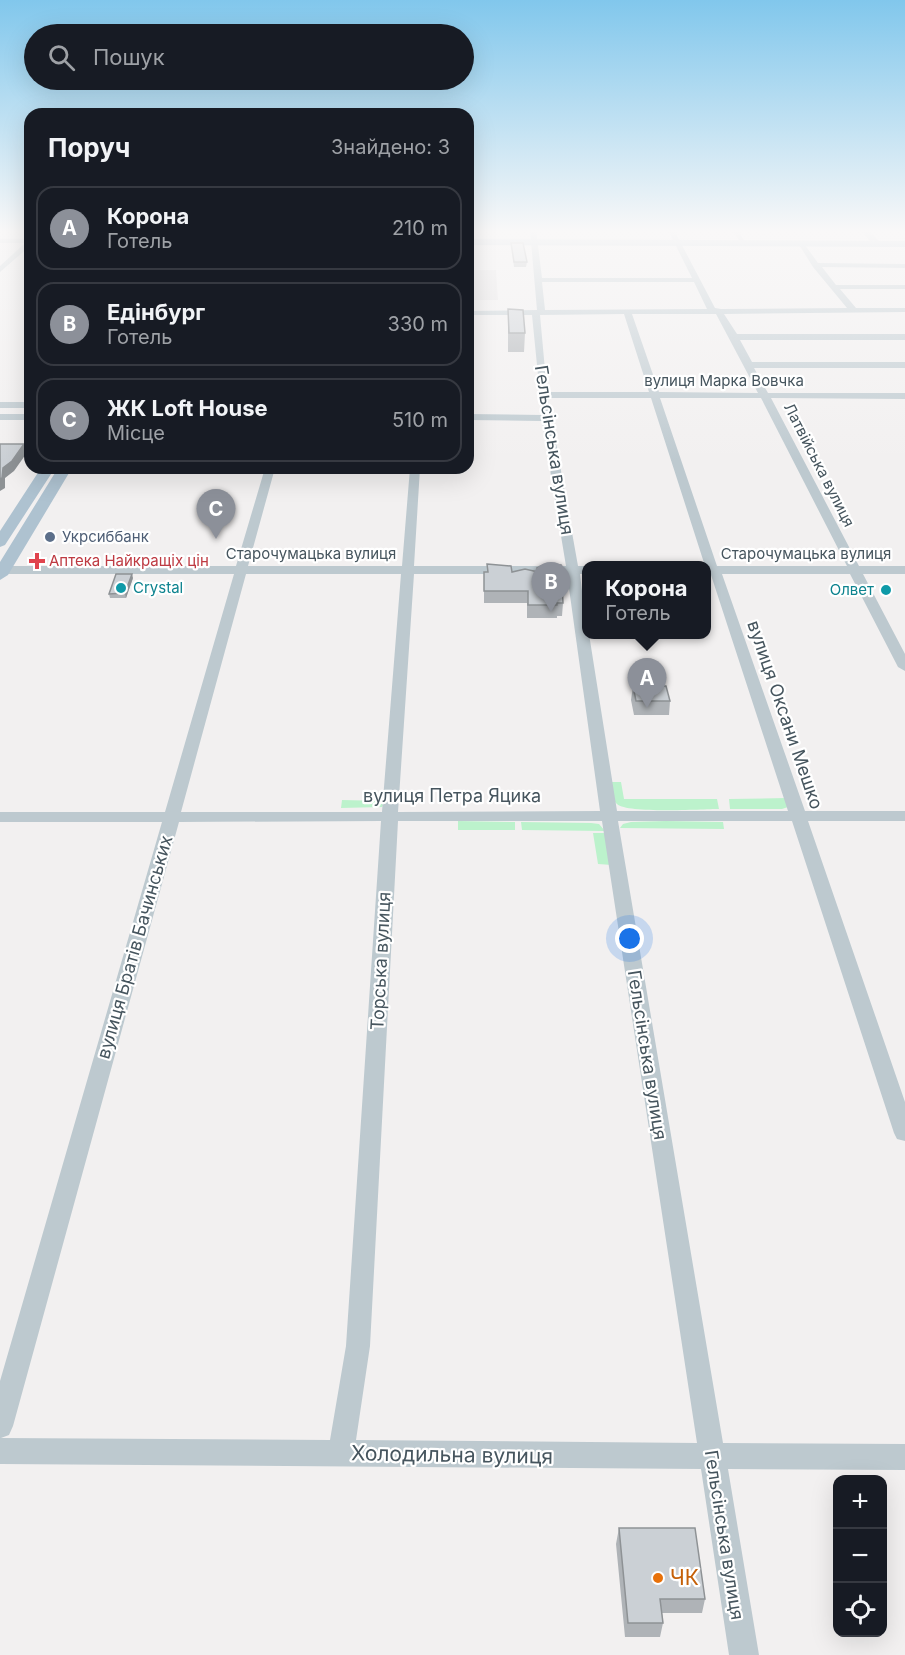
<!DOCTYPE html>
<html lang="uk">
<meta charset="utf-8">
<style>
body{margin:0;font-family:Inter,sans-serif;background:#20242c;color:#f1f3f6}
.controls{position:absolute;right:18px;bottom:18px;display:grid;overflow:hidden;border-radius:12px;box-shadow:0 6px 24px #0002}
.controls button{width:54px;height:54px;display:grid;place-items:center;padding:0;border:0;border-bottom:2px solid #363941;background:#171b24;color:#f1f3f6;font:30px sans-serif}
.you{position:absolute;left:630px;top:939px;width:21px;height:21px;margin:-15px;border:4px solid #fff;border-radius:50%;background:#1a73e8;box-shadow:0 0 0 9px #1a73e833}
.badge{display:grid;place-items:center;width:39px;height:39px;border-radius:50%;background:#8c9099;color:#fff;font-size:20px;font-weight:700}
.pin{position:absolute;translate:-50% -50px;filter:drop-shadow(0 2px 3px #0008)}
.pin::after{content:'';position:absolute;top:32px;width:21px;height:18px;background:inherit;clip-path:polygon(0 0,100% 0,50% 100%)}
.popup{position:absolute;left:582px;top:561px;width:129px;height:78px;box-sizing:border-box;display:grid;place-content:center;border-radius:12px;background:#171b24;filter:drop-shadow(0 2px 4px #0005);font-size:20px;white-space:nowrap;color:#9ea1a6}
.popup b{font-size:22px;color:#f1f3f6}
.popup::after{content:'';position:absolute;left:50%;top:100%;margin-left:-12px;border:12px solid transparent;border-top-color:#171b24}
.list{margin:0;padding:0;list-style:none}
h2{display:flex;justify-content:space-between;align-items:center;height:78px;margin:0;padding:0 24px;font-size:26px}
h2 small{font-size:20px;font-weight:400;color:#9ea1a6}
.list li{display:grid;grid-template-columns:39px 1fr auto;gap:18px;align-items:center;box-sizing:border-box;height:84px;margin:0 12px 12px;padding:0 12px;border:2px solid #363941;border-radius:18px}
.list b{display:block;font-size:22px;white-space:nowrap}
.list p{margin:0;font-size:20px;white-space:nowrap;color:#9ea1a6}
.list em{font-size:20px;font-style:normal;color:#9ea1a6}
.icon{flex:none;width:33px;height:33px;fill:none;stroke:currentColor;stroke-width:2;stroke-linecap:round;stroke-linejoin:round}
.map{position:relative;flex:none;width:905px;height:1655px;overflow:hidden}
.search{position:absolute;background:#171b24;box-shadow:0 6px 24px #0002;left:24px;top:24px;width:450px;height:66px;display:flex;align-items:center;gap:15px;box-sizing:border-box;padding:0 21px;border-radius:33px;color:#9ea1a6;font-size:22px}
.panel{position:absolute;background:#171b24;box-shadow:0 6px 24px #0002;left:24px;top:108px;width:450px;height:366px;border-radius:18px}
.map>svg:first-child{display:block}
.education{fill:#e3e1e2}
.green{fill:#bcf2cc}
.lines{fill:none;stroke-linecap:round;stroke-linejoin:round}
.minor{fill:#bdc9cf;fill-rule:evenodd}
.major{fill:#aec2d0;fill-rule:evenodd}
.wall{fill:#afb3b7}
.shaded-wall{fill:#8e9295}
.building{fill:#cbd0d5;stroke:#8e9295;stroke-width:1.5}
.service-dot{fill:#5c6f8a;stroke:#fff;stroke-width:2}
.health-dot{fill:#e0444e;stroke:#fff;stroke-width:2}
.culture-dot{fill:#0f9aa8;stroke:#fff;stroke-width:2}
.food-dot{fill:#e8710a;stroke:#fff;stroke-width:2}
.labels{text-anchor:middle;stroke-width:4.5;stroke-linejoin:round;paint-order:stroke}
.far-street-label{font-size:15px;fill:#46555e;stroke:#fff}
.far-service-label{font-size:15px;fill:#4e5e75;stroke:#fff;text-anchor:start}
.far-health-label{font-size:15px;fill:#be3a42;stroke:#fff;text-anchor:start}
.far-culture-label{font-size:15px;fill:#0d838f;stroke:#fff;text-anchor:start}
.street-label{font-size:18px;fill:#46555e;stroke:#fff}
.near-street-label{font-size:21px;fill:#46555e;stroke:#fff}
.near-food-label{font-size:21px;fill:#c56008;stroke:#fff;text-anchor:start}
</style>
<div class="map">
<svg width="905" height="1655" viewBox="0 0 905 1655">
<rect width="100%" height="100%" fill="#f2f0f0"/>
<path class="education" d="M468,270H496L498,300H468Z"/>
<path class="green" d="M610,782H621L624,799H717L719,809C701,809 628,814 617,804C611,799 611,790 610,782Z
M787,798L788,807L782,809H730L729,799Z
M342,800L385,801L382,807L341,808Z
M458,821L515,822V830H458Z
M666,821L723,822L724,829L620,828L623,824L631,822Z
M521,822L591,823L599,824L605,831L522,830Z
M593,833H606L612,865L598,864Z"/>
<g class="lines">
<path class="minor" d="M530,230H536L542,278H692L668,230H674L715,308L721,309L847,308L813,267L798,243L802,241L818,263L905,264V268L822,267L836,285H905V289H840L856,308H905V312L724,314L737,334H905V340H740L752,362H905V368H754L768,393H905V399L771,398L859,566H905V574H863L905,654V671L898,667L850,574H722L805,811H905V821H808L905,1102V1141L897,1139L894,1133L792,821H618L723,1443L905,1444V1470L728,1469L759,1655H729L701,1469L0,1464V1381L162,822H0V812H165L234,574H0V566H236L265,468H275L248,566H402L410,468H420L414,566H566L542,421L468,420V414L542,415L532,315H468V311L537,310ZM542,282H694L707,309L545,310ZM624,314L649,392H547L540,315ZM632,314H716L758,393L659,392ZM548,398H651L705,566H707V574L711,575L788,811H617L589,634H587L580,574H587V566H578ZM660,398H761L847,566H717ZM246,574H401L382,812H181ZM414,574H567L600,811L398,812ZM381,821L346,1346L330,1440L1,1438L9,1435L13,1426L179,822ZM398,821H602L697,1443L356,1440L370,1346Z
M732,230H738L746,244H742Z
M861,230H868L880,242V246H874Z
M0,239H30V246L0,272V266L25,243H0Z
M0,402H30V408H0Z
M0,414H30V420H0Z"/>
<path class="major" d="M468,239L905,241V247L468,245Z
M41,468H55L5,545L0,547V531Z
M58,468H72L8,575L0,580V562Z"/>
</g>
<path class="wall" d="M511,243L527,262L526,267H514Z
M508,309L525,333L524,352H508Z
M537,568L563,603L562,616H557V618H527V603H484V572H537Z
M133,578L126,598H110L109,594Z
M633,686L670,701L669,715H634L631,700Z
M619,1528L705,1599L702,1613H662L663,1623L660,1637H625L616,1544Z"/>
<path class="shaded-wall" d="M24,444L26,454L14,471L5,478V488L0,491V479L3,468Z
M132,574L133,578L126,598L125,593Z"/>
<path class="building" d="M511,243H523L527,262H514Z
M508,309L523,310L525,333H509Z
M0,444H24L12,461L3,468L2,478L0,479Z
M487,564L511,566L512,572L525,569L538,572L537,568L544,565H561L563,603H557V605H528V591H484V572H488Z
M116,574H132L125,593L109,594Z
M633,686H666L670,701H636Z
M619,1528H695L705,1599H660L663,1623H628Z"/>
<linearGradient id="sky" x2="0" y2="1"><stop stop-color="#81c7ec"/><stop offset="0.5" stop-color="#f9f8f8"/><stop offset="1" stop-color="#f9f8f8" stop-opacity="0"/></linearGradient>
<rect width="905" height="462" fill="url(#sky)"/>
<circle class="service-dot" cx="50" cy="537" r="6"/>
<path class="health-dot" d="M34 552h6v6h6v6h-6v6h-6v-6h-6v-6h6z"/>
<g class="culture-dot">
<circle cx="121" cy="588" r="6"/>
<circle cx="886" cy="590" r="6"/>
</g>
<circle class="food-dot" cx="658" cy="1578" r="6"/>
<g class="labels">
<g class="far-street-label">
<text x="724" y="386">вулиця Марка Вовчка</text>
<text transform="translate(819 465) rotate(63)" y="5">Латвійська вулиця</text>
<text x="311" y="559">Старочумацька вулиця</text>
<text x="806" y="559">Старочумацька вулиця</text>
</g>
<g class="far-service-label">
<text x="62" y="542">Укрсиббанк</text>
</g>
<g class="far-health-label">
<text x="49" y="566">Аптека Найкращiх цiн</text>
</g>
<g class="far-culture-label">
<text x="133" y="593">Crystal</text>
<text x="874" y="595" text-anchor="end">Олвет</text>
</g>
<g class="street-label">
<text transform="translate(554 450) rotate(81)" y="6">Гельсінська вулиця</text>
<text transform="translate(785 715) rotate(71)" y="6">вулиця Оксани Мешко</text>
<text x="452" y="802">вулиця Петра Яцика</text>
<text transform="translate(135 947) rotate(-74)" y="6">вулиця Братів Бачинських</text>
<text transform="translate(381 961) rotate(-87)" y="6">Торська вулиця</text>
<text transform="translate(647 1055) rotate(81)" y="6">Гельсінська вулиця</text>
<text transform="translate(724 1535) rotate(81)" y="6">Гельсінська вулиця</text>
</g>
<g class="near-street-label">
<text transform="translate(452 1455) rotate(1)" y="7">Холодильна вулиця</text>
</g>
<g class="near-food-label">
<text x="670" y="1585">ЧК</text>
</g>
</g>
</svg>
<div class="controls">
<button>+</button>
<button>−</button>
<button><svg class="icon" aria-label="locate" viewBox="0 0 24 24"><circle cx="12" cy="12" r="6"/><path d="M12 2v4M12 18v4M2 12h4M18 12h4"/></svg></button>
</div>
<div class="you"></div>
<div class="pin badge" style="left:647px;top:708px">A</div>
<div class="popup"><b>Корона</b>Готель</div>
<div class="pin badge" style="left:551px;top:612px">B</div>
<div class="pin badge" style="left:216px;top:539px">C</div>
<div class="search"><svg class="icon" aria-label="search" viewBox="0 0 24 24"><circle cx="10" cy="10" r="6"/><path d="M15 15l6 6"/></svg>Пошук</div>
<section class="panel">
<h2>Поруч<small>Знайдено: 3</small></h2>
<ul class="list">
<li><span class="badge">A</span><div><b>Корона</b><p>Готель</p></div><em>210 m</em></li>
<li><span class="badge">B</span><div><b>Едінбург</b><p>Готель</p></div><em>330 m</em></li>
<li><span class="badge">C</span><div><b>ЖК Loft House</b><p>Місце</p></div><em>510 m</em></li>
</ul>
</section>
</div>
